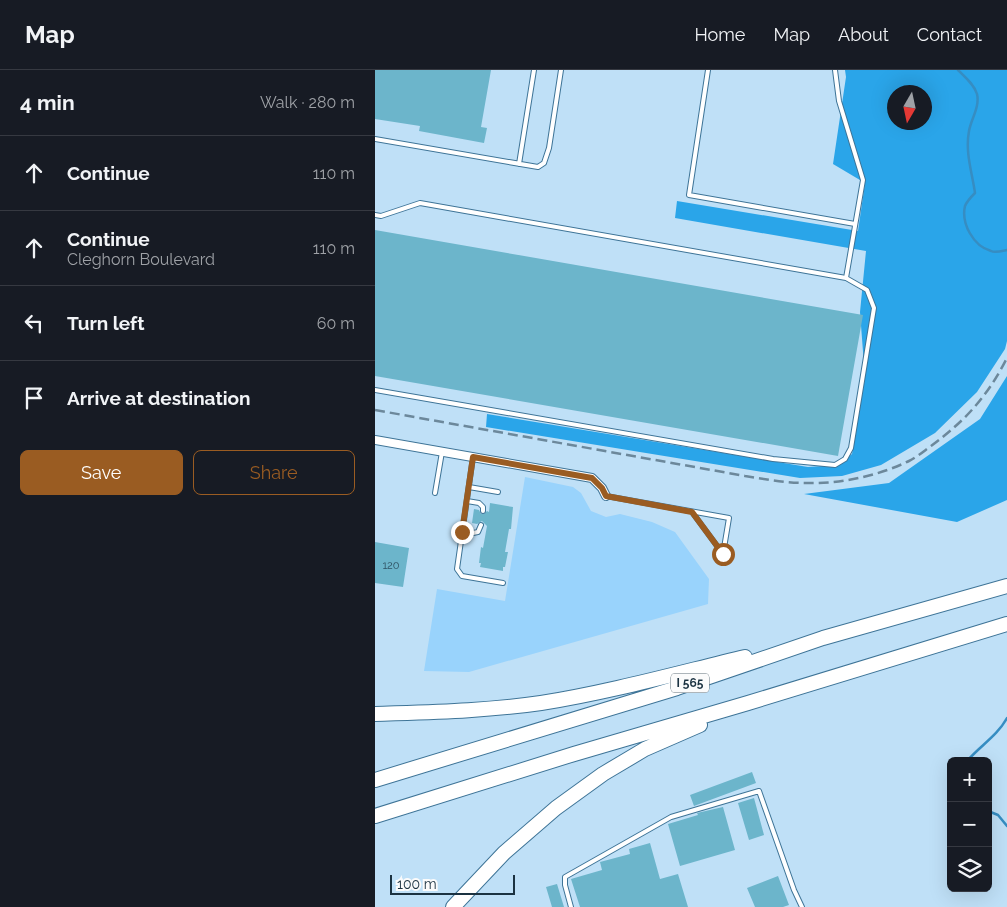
<!DOCTYPE html>
<meta charset="utf-8">
<style>
body{margin:0;font-family:Raleway,sans-serif;background:#242831;color:#f1f3f6}
.controls{position:absolute;right:15px;bottom:15px;display:grid;overflow:hidden;border-radius:8px;box-shadow:0 5px 20px #0002}
.controls button{width:45px;height:45px;display:grid;place-items:center;padding:0;border:0;border-bottom:1px solid #363941;background:#171b24;color:#f1f3f6;font:25px sans-serif}
.compass{position:absolute;left:512px;top:15px;width:45px;height:45px;border-radius:50%;background:#171b24;box-shadow:0 5px 20px #0002;rotate:189deg}
.scale{position:absolute;left:15px;bottom:12px;width:125px;box-sizing:border-box;padding-left:5px;border:2px solid #1b3241;border-top:0;font-size:14px;line-height:18px;white-space:nowrap;color:#1b3241;-webkit-text-stroke:4px #fbfbfb;paint-order:stroke}
.stop{position:absolute;width:15px;height:15px;margin:-11px;border:4px solid #9a5c22;border-radius:50%;background:#fff}
.stop.end{background:#9a5c22;border-color:#fff;box-shadow:0 1px 5px #0008}
.list{margin:0;padding:0;list-style:none}
h2{display:flex;justify-content:space-between;align-items:center;height:65px;margin:0;padding:0 20px;font-size:21px}
h2 small{font-size:16px;font-weight:400;color:#9ea1a6}
.list li{display:grid;grid-template-columns:32px 1fr auto;gap:15px;align-items:center;box-sizing:border-box;height:75px;padding:0 20px;border-top:1px solid #363941}
.list b{display:block;font-size:19px;white-space:nowrap}
.list p{margin:0;font-size:16px;white-space:nowrap;color:#9ea1a6}
.list em{font-size:16px;font-style:normal;color:#9ea1a6}
.actions{display:flex;gap:10px;padding:15px 20px}
.actions a{flex:1;padding:11px 0;border:1px solid #9a5c22;border-radius:8px;text-align:center;font-size:18px;color:#9a5c22}
.actions .main{background:#9a5c22;color:#fff}
.icon{flex:none;width:28px;height:28px;fill:none;stroke:currentColor;stroke-width:2;stroke-linecap:round;stroke-linejoin:round}
.map{position:relative;flex:none;width:632px;height:837px;overflow:hidden}
header{display:flex;align-items:center;gap:30px;box-sizing:border-box;height:70px;padding:0 25px;background:#171b24;border-bottom:1px solid #363941}
header strong{font-size:24px}
nav{display:flex;gap:28px;margin-inline-start:auto;font-size:18px}
main{display:flex}
aside{flex:1;background:#171b24}
.map>svg:first-child{display:block}
.green{fill:#99d3fc}
.forest{fill:#2aa5e9;fill-rule:evenodd}
.lines{fill:none;stroke-linecap:round;stroke-linejoin:round}
.stream{stroke:#368dc2;stroke-width:2.5}
.building{fill:#6cb5cb}
.lane-casing{stroke:#3e7497;stroke-width:6}
.street-casing{stroke:#3e7497;stroke-width:10}
.highway-casing{stroke:#3e7497;stroke-width:16}
.lane{stroke:#fff;stroke-width:4}
.street{stroke:#fff;stroke-width:8}
.highway{stroke:#fff;stroke-width:14}
.rail{stroke:#6c889b;stroke-width:2.5;stroke-dasharray:10 5;stroke-linecap:butt}
.route{stroke:#9a5c22;stroke-width:6}
.labels{text-anchor:middle;stroke-width:4;stroke-linejoin:round;paint-order:stroke}
.number-label{font-size:11px;fill:#2f5364}
.shield{fill:#fbfbfb;stroke:#5e6e79;stroke-width:1}
.shield-label{font-size:12px;font-weight:bold;fill:#1b3241}
</style>
<header>
<strong>Map</strong>
<nav><a>Home</a><a>Map</a><a>About</a><a>Contact</a></nav>
</header>
<main>
<aside>
<h2>4 min<small>Walk · 280 m</small></h2>
<ul class="list">
<li><svg class="icon" aria-label="ahead" viewBox="0 0 24 24"><path d="M12 20V5M6 11l6-6 6 6"/></svg><div><b>Continue</b></div><em>110 m</em></li>
<li><svg class="icon" aria-label="ahead" viewBox="0 0 24 24"><path d="M12 20V5M6 11l6-6 6 6"/></svg><div><b>Continue</b><p>Cleghorn Boulevard</p></div><em>110 m</em></li>
<li><svg class="icon" aria-label="left" viewBox="0 0 24 24"><path d="M17 20v-9H6M10 6l-5 5 5 5"/></svg><div><b>Turn left</b></div><em>60 m</em></li>
<li><svg class="icon" aria-label="arrive" viewBox="0 0 24 24"><path d="M6 21V4h12l-3 4 3 4H6"/></svg><div><b>Arrive at destination</b></div></li>
</ul>
<div class="actions"><a class="main">Save</a><a>Share</a></div>
</aside>
<div class="map">
<svg width="632" height="837" viewBox="0 0 632 837">
<rect width="100%" height="100%" fill="#bfe0f7"/>
<path class="green" d="M150,407L198,417L206,423L216,441L231,447L245,444L277,452L300,462L334,509L333,534L94,602L49,601L62,519L130,531Z"/>
<path class="forest" d="M470,0H632V271L630,279L602,322L560,363L506,395L467,406L425,408L111,357L112,344L433,397L463,395L477,384L490,308L485,242L491,181L300,148L302,131L483,161L490,113L458,94L471,7ZM520,22H550V52H520Z
M632,306V430L582,452L429,424L514,413L605,349Z"/>
<g class="lines">
<path class="stream" d="M583,0C590,7 599,14 602,24C605,37 596,49 594,61C590,83 597,102 600,123C597,126 592,131 590,136C586,153 598,176 616,181C620,183 627,181 632,180
M592,691C606,675 622,666 632,648
M576,709V718
M613,741L623,745L632,756"/>
</g>
<path class="building" d="M0,0H116L106,57L112,58L109,73L44,61L45,56L0,49Z
M0,160L488,245L463,386L0,306Z
M115,433L138,437L136,459H134L130,482H133L130,497H128V501L105,497L106,493H104L106,477L108,478L112,456L107,451L102,454L97,453L99,439L104,440L106,444H109L112,441L114,442Z
M0,472L34,478L28,517L0,513Z
M377,702L381,713L319,736L315,725Z
M379,728L389,765L374,770L363,733Z
M348,737L360,780L305,796L293,754L323,745L322,743Z
M275,773L285,809L303,804L313,837H205L196,809L227,800L225,792L255,784L254,779Z
M403,806L414,835L408,837H380L372,818Z
M182,814L189,837H177L171,817Z"/>
<g class="lines">
<g class="lane-casing">
<path id="lane" d="M333,0L314,125L480,154
M0,69L163,97L169,93L174,78L186,0
M144,94L159,0
M0,145L6,146L45,133L471,208L488,110L464,31L460,0
M0,320L398,389L460,395L470,389L476,378L499,238L492,220L471,208
M98,387L82,499L87,506L128,513
M94,417L123,422
M60,423L67,382
M231,426L354,448L348,484L317,442
M92,431L104,433L108,437V441
M87,462L98,463L103,462L106,455
M196,837L190,815V807L296,747L384,721L419,820L427,837"/>
</g>
<g class="street-casing">
<path id="street" d="M0,370L217,408L227,418L231,426"/>
</g>
<g class="highway-casing">
<path id="highway" d="M0,644C56,642 111,641 166,633C235,622 303,603 370,587
M0,710L302,618L448,568L632,516
M0,746L199,684L373,633L632,554
M78,837L129,783L181,738L228,704L270,679L325,655"/>
</g>
<use href="#lane" class="lane"/>
<use href="#street" class="street"/>
<use href="#highway" class="highway"/>
<path class="rail" d="M0,340L370,406C390,409 410,413 431,413C465,414 503,406 534,391C542,387 549,381 556,376C591,350 612,327 632,288"/>
</g>
<g class="lines">
<path class="route" d="M87,462L98,387L217,408L227,418L231,426L317,442L348,484"/>
</g>
<g class="labels">
<g class="number-label">
<text x="16" y="499">120</text>
</g>
<rect class="shield" x="296" y="603.5" width="38" height="19" rx="4"/>
<g class="shield-label">
<text x="315" y="617">I 565</text>
</g>
</g>
</svg>
<div class="controls">
<button>+</button>
<button>−</button>
<button><svg class="icon" aria-label="layers" viewBox="0 0 24 24"><path d="M12 4l9 5-9 5-9-5zM3 14l9 5 9-5"/></svg></button>
</div>
<svg class="compass" viewBox="-18 -18 36 36"><path d="M0-13l5 13h-10z" fill="#e53935"/><path d="M0 13l5-13h-10z" fill="#9ea1a6"/></svg>
<div class="scale">100 m</div>
<div class="stop" style="left:348px;top:484px"></div>
<div class="stop end" style="left:87px;top:462px"></div>
</div>
</main>
